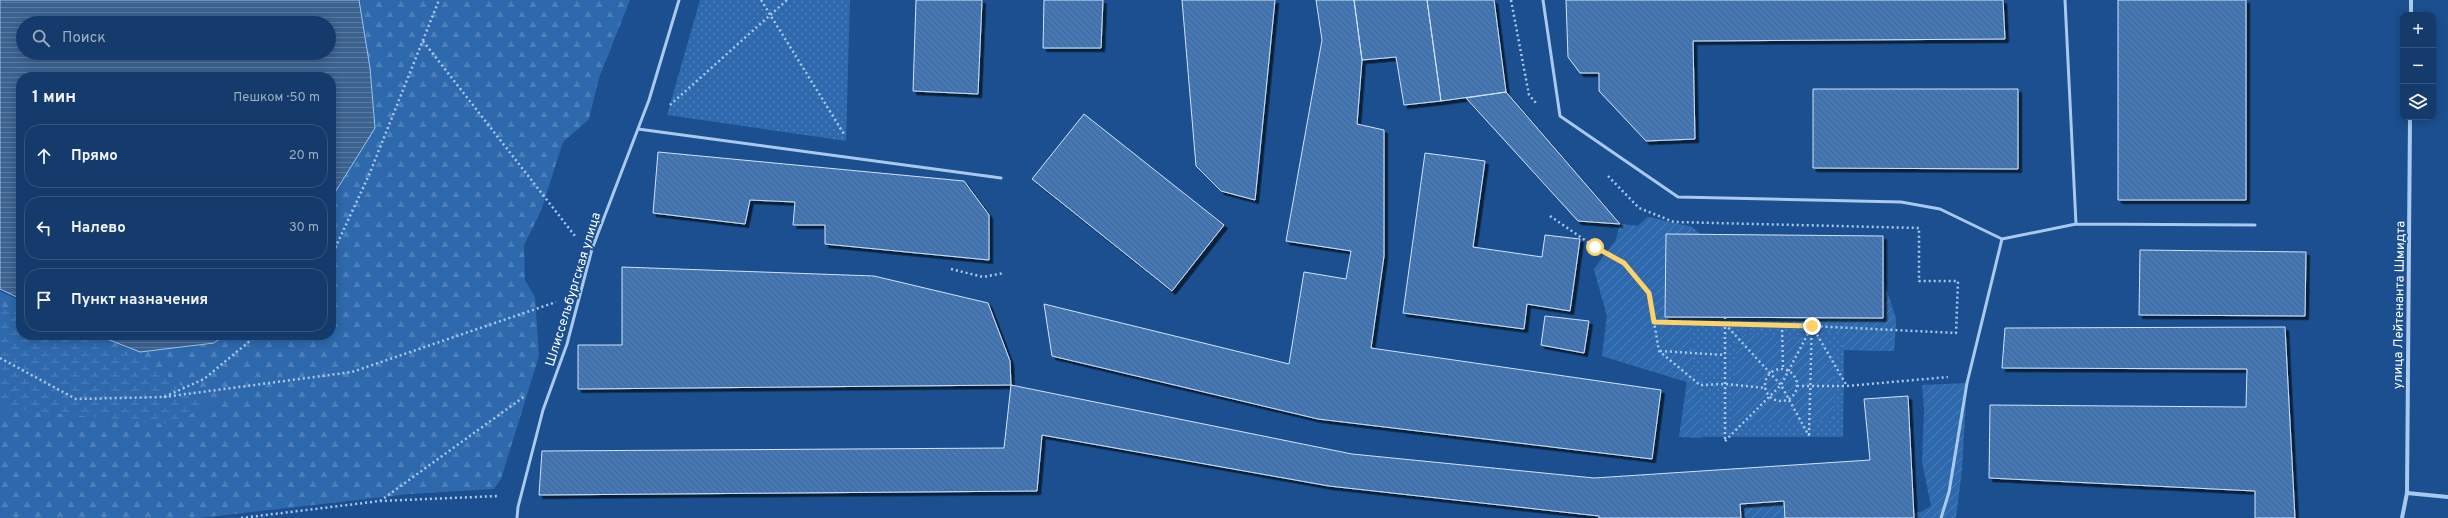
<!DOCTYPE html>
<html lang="ru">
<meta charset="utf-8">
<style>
body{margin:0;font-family:Overpass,sans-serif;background:#1d4271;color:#f1f3f6}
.controls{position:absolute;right:12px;top:12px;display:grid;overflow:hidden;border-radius:8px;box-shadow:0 2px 10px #0003}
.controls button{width:36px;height:36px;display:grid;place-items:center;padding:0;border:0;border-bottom:1px solid #33557e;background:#143b6b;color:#f1f3f6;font:20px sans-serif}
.stop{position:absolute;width:12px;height:12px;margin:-9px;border:3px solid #ffd166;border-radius:50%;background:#fff}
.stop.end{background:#ffd166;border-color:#fff;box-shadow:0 1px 4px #0008}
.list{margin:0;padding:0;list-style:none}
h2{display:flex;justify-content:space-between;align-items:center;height:52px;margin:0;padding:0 16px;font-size:17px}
h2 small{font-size:13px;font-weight:400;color:#9dadc1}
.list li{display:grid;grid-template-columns:26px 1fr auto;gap:12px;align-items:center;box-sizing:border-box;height:64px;margin:0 8px 8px;padding:0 8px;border:1px solid #33557e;border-radius:16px}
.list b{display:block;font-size:15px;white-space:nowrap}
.list em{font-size:13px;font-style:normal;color:#9dadc1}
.icon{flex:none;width:22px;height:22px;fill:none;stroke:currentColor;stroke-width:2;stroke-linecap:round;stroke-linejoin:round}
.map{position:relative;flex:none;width:2448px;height:518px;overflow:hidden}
.search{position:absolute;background:#143b6b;box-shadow:0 2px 10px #0003;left:16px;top:16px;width:320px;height:44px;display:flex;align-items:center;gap:10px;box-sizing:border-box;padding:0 14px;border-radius:22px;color:#9dadc1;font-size:15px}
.panel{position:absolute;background:#143b6b;box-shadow:0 2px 10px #0003;left:16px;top:72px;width:320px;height:268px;border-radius:16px}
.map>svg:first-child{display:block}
.grass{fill:url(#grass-dots)}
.forest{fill:url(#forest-firs)}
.wetland{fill:url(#wetland-marsh)}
.garden{fill:url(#garden-furrows)}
.water{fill:url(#water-rules);stroke:#9cc4f0;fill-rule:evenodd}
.building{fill:url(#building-back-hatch);stroke:#cfe3fa;filter:url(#shadow)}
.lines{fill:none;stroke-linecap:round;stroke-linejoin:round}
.path{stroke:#a9c9ee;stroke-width:2.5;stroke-dasharray:2 3;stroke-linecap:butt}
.service{stroke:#a9c9ee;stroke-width:3}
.minor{stroke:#a9c9ee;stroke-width:4}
.route{stroke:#ffd166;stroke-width:5}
.labels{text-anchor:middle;stroke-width:3.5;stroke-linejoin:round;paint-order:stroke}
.street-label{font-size:13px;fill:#fff;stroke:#1b4f8f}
</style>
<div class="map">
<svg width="2448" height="518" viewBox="0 0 2448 518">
<defs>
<pattern id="grass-dots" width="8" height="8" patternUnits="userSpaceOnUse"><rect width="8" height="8" fill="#2e69ad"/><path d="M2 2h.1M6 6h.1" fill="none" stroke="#4d80b9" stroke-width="1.8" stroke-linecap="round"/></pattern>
<pattern id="forest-firs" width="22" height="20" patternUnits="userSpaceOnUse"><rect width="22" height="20" fill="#2e69ad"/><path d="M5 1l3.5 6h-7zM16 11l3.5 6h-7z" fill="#4d80b9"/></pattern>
<pattern id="wetland-marsh" width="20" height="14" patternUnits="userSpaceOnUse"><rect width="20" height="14" fill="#2e69ad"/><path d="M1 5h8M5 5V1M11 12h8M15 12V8" fill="none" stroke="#4d80b9"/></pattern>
<pattern id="garden-furrows" width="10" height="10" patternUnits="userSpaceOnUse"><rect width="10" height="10" fill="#2e69ad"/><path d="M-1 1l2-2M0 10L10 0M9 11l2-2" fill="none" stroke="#4d80b9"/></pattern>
<pattern id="water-rules" width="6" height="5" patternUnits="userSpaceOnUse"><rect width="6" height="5" fill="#3c6290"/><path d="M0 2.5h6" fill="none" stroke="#597aa1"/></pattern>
<pattern id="building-back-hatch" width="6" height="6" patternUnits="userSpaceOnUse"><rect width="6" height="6" fill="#4478b7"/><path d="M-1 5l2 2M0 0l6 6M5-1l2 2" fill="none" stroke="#486282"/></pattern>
<filter id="shadow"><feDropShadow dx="3.5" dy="3.5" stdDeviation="0" flood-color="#0009"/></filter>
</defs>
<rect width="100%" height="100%" fill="#1b4f8f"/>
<path class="grass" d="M700,0H850L846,141L667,115Z
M1648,217L1692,227L1700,234V280L1884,282L1896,319L1894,351L1844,350L1843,437H1679L1687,382L1602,356L1607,316L1594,269L1616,240L1620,224L1638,226Z"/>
<path class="forest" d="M359,0H630L599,78L589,119L563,142L541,211L524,245L525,280L535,297L539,356L501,479L494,489L410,494L200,518H0V291L21,301V335H331V193Z"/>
<path class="wetland" d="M0,308L21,316V335H72L145,360L210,406L166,424L0,408Z"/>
<path class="garden" d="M1648,217L1692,227V371L1701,375L1702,438L1679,437L1687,382L1602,356L1607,316L1594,269L1616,240L1620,224L1638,226Z
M1700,281L1763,298L1761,330L1700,328Z
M1800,281L1884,282L1896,319L1894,351L1844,350L1840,334L1825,332L1822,297Z
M1737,333L1821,341L1828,343L1834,352V417L1827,421L1734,423L1731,411Z
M1967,383L1962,470L1956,518H1849L1921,512L1931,506L1922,462L1924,408L1922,385Z
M1818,487L1826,518H1742L1738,492Z"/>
<path class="water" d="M0,0H359L370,68L375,128L331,199V77H21V299L0,289ZM23,23H329V53H23Z
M97,335H225L214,343L140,352Z"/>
<path class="building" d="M916,0H982L978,94L913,91Z
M1044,0H1103L1101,48H1043Z
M1182,0H1275L1255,200L1221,191L1196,166Z
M1316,0H1354L1362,60L1357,124L1384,130V256L1371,348L1661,390L1652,459L1318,419L1052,356L1044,304L1289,364L1304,272L1346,279L1351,251L1286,241L1322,40Z
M1354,0H1427L1441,101L1404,105L1396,57L1362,60Z
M1427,0H1494L1506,92L1441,101Z
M1566,0H2003L2005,39L1693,41L1695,139L1646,141L1599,91V73H1580L1568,57Z
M2118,0H2246V200H2118Z
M1813,89H2018V169L1813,168Z
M1506,92L1620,224L1578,221L1466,98Z
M1084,114L1224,225L1172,291L1032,179Z
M658,152L964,181L989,215V260L825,244V225H793L795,202L750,200L745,224L653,213Z
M1425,153L1485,161L1473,247L1542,257L1545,235L1580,239L1570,311L1527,304L1524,329L1403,313Z
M1666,234L1883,236V318L1665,317Z
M2140,250L2306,252L2305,316L2139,315Z
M622,267L874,276L988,303L1010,361L1011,385L578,389V345H622Z
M1545,316L1589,321L1584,353L1541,345Z
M2285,327L2295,518H2255V491L1989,478L1990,405L2246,407L2247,369L2002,368L2005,328Z
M1011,385L1352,454L1594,478L1870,460L1864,399L1908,396L1914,518H1785L1784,501L1740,504L1741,518H1599V516L1329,486L1042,435L1037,491L539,495L542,451L1004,448Z"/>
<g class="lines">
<path class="path" d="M761,0L844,134
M1511,0L1529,95L1536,103
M423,41L575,236
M670,105L787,0
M1608,176L1639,208L1674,222L1919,228V281H1958L1956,333L1812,326L1655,322
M1550,216L1595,247L1624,263L1649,293L1659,351L1700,385L1725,384L1765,388
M331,257L369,175L439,0
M951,269L983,277L1004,273
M1725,317V441
M1725,324L1781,385L1809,436
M1782,325L1783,369
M1812,326L1847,386
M1660,351L1725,355
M0,358L76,399L164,397L204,379L257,335
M1765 385a16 16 0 1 1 32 0a16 16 0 1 1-32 0Z
M1797,386H1847L1948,377
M164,397L352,372L556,302
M1809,435L1812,318
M1725,441L1781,385L1812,326
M380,501L525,396
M241,518L380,501L499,496"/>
<path class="service" d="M1543,0L1560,116L1678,197L1901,202L1940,209L2002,239L2076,224L2065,0
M638,129L1001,178
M2076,224L2255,225
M517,518L518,507L543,410L567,344L592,249L649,100L679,0
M1941,518L1949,492L1967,383L2002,239"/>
<path class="minor" d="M2411,15V0
M2407,493L2448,497
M2402,518L2407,493L2410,117"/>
</g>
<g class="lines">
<path class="route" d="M1595,247L1624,263L1649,293L1654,322L1812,326"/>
</g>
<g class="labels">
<g class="street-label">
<text transform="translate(572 289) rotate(-73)" y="5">Шлиссельбургская улица</text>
<text transform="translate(2398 305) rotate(-89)" y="5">улица Лейтенанта Шмидта</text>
</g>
</g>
</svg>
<div class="controls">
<button>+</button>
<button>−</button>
<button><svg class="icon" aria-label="layers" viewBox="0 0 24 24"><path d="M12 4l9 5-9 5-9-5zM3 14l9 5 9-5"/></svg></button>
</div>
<div class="stop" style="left:1595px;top:247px"></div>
<div class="stop end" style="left:1812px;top:326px"></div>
<div class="search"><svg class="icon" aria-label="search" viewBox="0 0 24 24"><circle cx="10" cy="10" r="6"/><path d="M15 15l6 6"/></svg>Поиск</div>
<section class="panel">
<h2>1 мин<small>Пешком · 50 m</small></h2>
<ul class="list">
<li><svg class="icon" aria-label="ahead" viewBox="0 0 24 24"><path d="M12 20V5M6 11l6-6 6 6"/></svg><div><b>Прямо</b></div><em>20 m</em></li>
<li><svg class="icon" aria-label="left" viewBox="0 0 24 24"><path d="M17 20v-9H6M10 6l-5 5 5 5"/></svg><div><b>Налево</b></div><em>30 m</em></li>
<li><svg class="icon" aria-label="arrive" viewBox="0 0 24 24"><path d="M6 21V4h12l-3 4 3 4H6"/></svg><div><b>Пункт назначения</b></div></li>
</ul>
</section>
</div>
